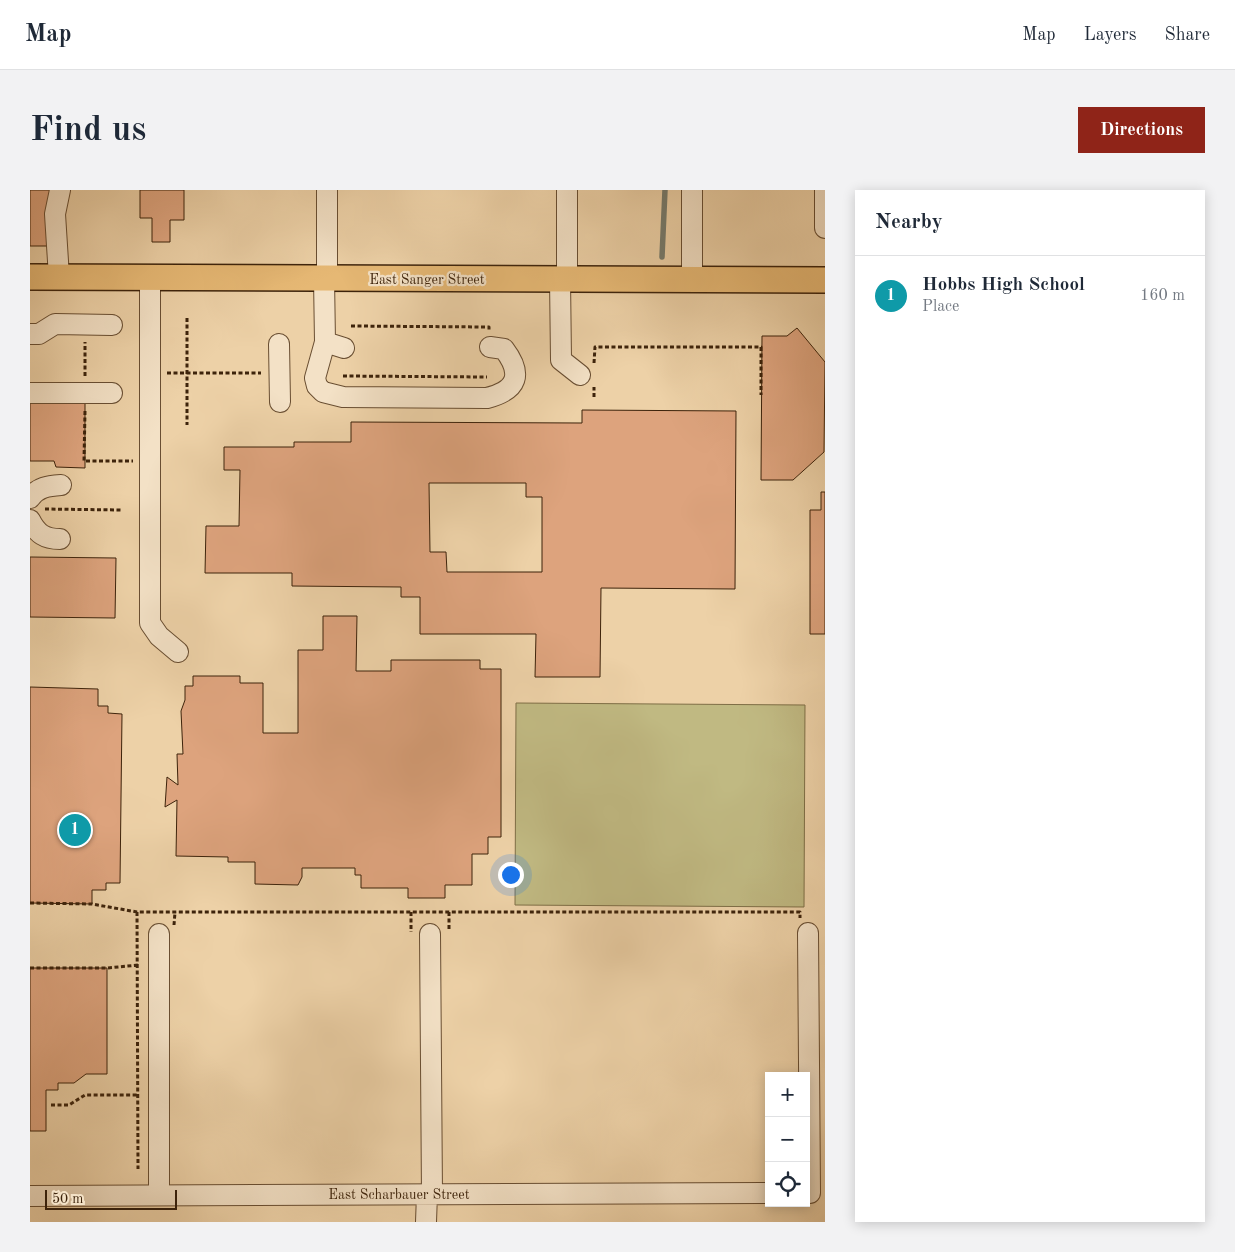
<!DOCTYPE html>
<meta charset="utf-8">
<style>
body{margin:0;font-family:"Old Standard TT",serif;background:#f2f2f3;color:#1f2937}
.controls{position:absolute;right:15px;bottom:15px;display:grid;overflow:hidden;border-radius:0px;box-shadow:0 2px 12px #0003}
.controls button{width:45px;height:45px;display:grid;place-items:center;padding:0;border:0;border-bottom:1px solid #e0e1e3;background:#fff;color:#1f2937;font:25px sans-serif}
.scale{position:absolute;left:15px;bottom:12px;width:132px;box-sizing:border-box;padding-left:5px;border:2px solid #3d230b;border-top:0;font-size:14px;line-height:18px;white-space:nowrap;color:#3d230b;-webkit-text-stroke:4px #f3e1c6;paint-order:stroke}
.you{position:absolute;left:480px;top:684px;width:18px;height:18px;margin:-12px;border:4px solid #fff;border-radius:50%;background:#1a73e8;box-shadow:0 0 0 8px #1a73e833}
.badge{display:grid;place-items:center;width:32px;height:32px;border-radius:50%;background:#8f2418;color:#fff;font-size:16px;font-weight:700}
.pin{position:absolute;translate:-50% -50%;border:2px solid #fff;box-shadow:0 1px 5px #0006}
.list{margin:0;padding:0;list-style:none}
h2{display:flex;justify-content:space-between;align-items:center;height:65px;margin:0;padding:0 20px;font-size:21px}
h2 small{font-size:16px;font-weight:400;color:#747a83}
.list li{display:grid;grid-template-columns:32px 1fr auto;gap:15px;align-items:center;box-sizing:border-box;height:80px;padding:0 20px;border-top:1px solid #e0e1e3}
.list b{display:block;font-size:19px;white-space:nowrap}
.list p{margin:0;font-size:16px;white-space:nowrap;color:#747a83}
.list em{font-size:16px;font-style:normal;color:#747a83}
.icon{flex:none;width:28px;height:28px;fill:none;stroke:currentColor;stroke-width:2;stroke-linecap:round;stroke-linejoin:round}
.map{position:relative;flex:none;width:795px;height:1032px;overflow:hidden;border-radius:0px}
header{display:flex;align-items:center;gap:30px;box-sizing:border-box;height:70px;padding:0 25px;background:#fff;border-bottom:1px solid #e0e1e3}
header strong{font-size:24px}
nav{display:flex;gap:28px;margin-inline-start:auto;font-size:18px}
.intro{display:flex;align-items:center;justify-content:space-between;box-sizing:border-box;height:120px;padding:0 30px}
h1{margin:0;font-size:35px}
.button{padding:12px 22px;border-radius:0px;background:#8f2418;color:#fff;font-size:18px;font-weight:700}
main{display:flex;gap:30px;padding:0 30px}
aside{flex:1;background:#fff;border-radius:0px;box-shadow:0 2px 12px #0003}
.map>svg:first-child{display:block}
.green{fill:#c0b982;stroke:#7e6e46}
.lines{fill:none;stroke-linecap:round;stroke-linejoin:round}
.stream{stroke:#757b6d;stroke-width:5.5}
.building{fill:#dda37d;stroke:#3d230b;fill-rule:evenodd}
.minor-casing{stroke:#694e32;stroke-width:22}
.major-casing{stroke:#3d230b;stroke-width:28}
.path{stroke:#3d230b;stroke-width:3;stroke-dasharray:4 2.5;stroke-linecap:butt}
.minor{stroke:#f3e1c6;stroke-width:20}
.major{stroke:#e6b874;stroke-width:25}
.labels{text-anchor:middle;stroke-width:4.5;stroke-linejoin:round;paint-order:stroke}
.street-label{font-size:14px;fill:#3d230b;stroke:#f3e1c6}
</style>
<header>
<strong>Map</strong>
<nav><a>Map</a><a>Layers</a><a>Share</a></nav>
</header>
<div class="intro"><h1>Find us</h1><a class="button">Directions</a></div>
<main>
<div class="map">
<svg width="795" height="1032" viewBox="0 0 795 1032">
<rect width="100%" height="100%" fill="#edd1a7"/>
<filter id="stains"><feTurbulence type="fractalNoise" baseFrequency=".004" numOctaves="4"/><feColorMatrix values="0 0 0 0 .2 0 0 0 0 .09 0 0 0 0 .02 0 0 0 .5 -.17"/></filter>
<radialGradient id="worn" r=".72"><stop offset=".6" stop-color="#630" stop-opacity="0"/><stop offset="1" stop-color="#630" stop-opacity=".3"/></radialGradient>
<path class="green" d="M486,513L775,515L774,717L485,715Z"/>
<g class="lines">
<path class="stream" d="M632,67L635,0"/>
</g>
<path class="building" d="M0,0H26L21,56H0Z
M110,0H154V30H140V52H122V28H110Z
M767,138L795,172L794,262L763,290H731L732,146H757Z
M0,211H55V278L26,277L24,271H0Z
M552,220L706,221L705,399L571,398L570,487H505L506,444H390V407H371V397L262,396V383H175L176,336H209L210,280H194V257H264V252H321V232L552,233ZM399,293H496V307H512V382H417L416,362H400Z
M791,302H795V444H780V320H791Z
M0,367L86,368L85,428L0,427Z
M293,426H327L326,481H361V470H450V479H471V647H458V664H442V695H415V708H378V698H331V685H325V678H272V687L268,695L225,694V672H198V667L146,666L147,610L135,617L137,587L148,595L147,564H153L151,521L155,510V496H163V486H210V493H233V543H268V460H293Z
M0,497L68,499V516H78V523L92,524L90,693H76V700H62V714L0,713Z
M0,778H77V884H56L44,893H28V900H16V941H0Z"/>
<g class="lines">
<g class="minor-casing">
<path id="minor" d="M537,0V89
M662,0V90
M795,0V38
M29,87L25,24L30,0
M120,88V433L129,446L148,462
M294,88L295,152L285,188L287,196L293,202L313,207L457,208C488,200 493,184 474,159L460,157
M297,88V0
M530,89L531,170L550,185
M0,144H9L25,134L82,135
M295,152L314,158
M249,154L250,212
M0,203H82
M0,308C8,297 18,296 31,295
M0,330C7,344 15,349 30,349
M778,743L780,1003
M400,744L402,1004
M129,1005V744
M0,1006L739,1003
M396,1032L397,1004"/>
</g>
<g class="major-casing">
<path id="major" d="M0,87L795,90"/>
</g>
<path class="path" d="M157,128V235
M321,136L459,137V140
M564,173L565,157H731V205
M137,183H231
M55,186V152
M313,186L457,187
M564,207V197
M55,221L54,271H103
M15,319L92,320
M0,713L62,714L107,722H770V728
M107,722L108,979
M381,722V742
M419,722V740
M144,735L145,722
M0,778H77L108,775
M21,915H39L55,905H108"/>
<use href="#minor" class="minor"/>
<use href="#major" class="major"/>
</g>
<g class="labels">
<g class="street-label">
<text x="397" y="94">East Sanger Street</text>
<text x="369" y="1009">East Scharbauer Street</text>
</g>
</g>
<rect width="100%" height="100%" filter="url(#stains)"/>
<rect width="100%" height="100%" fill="url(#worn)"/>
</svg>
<div class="controls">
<button>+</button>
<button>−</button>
<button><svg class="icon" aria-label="locate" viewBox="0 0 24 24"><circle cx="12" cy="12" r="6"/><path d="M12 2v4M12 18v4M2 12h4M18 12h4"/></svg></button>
</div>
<div class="scale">50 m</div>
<div class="you"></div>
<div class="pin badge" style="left:45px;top:640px;background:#0f9aa8">1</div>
</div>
<aside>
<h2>Nearby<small></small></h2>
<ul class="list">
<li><span class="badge" style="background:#0f9aa8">1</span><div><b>Hobbs High School</b><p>Place</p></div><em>160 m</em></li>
</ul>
</aside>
</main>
